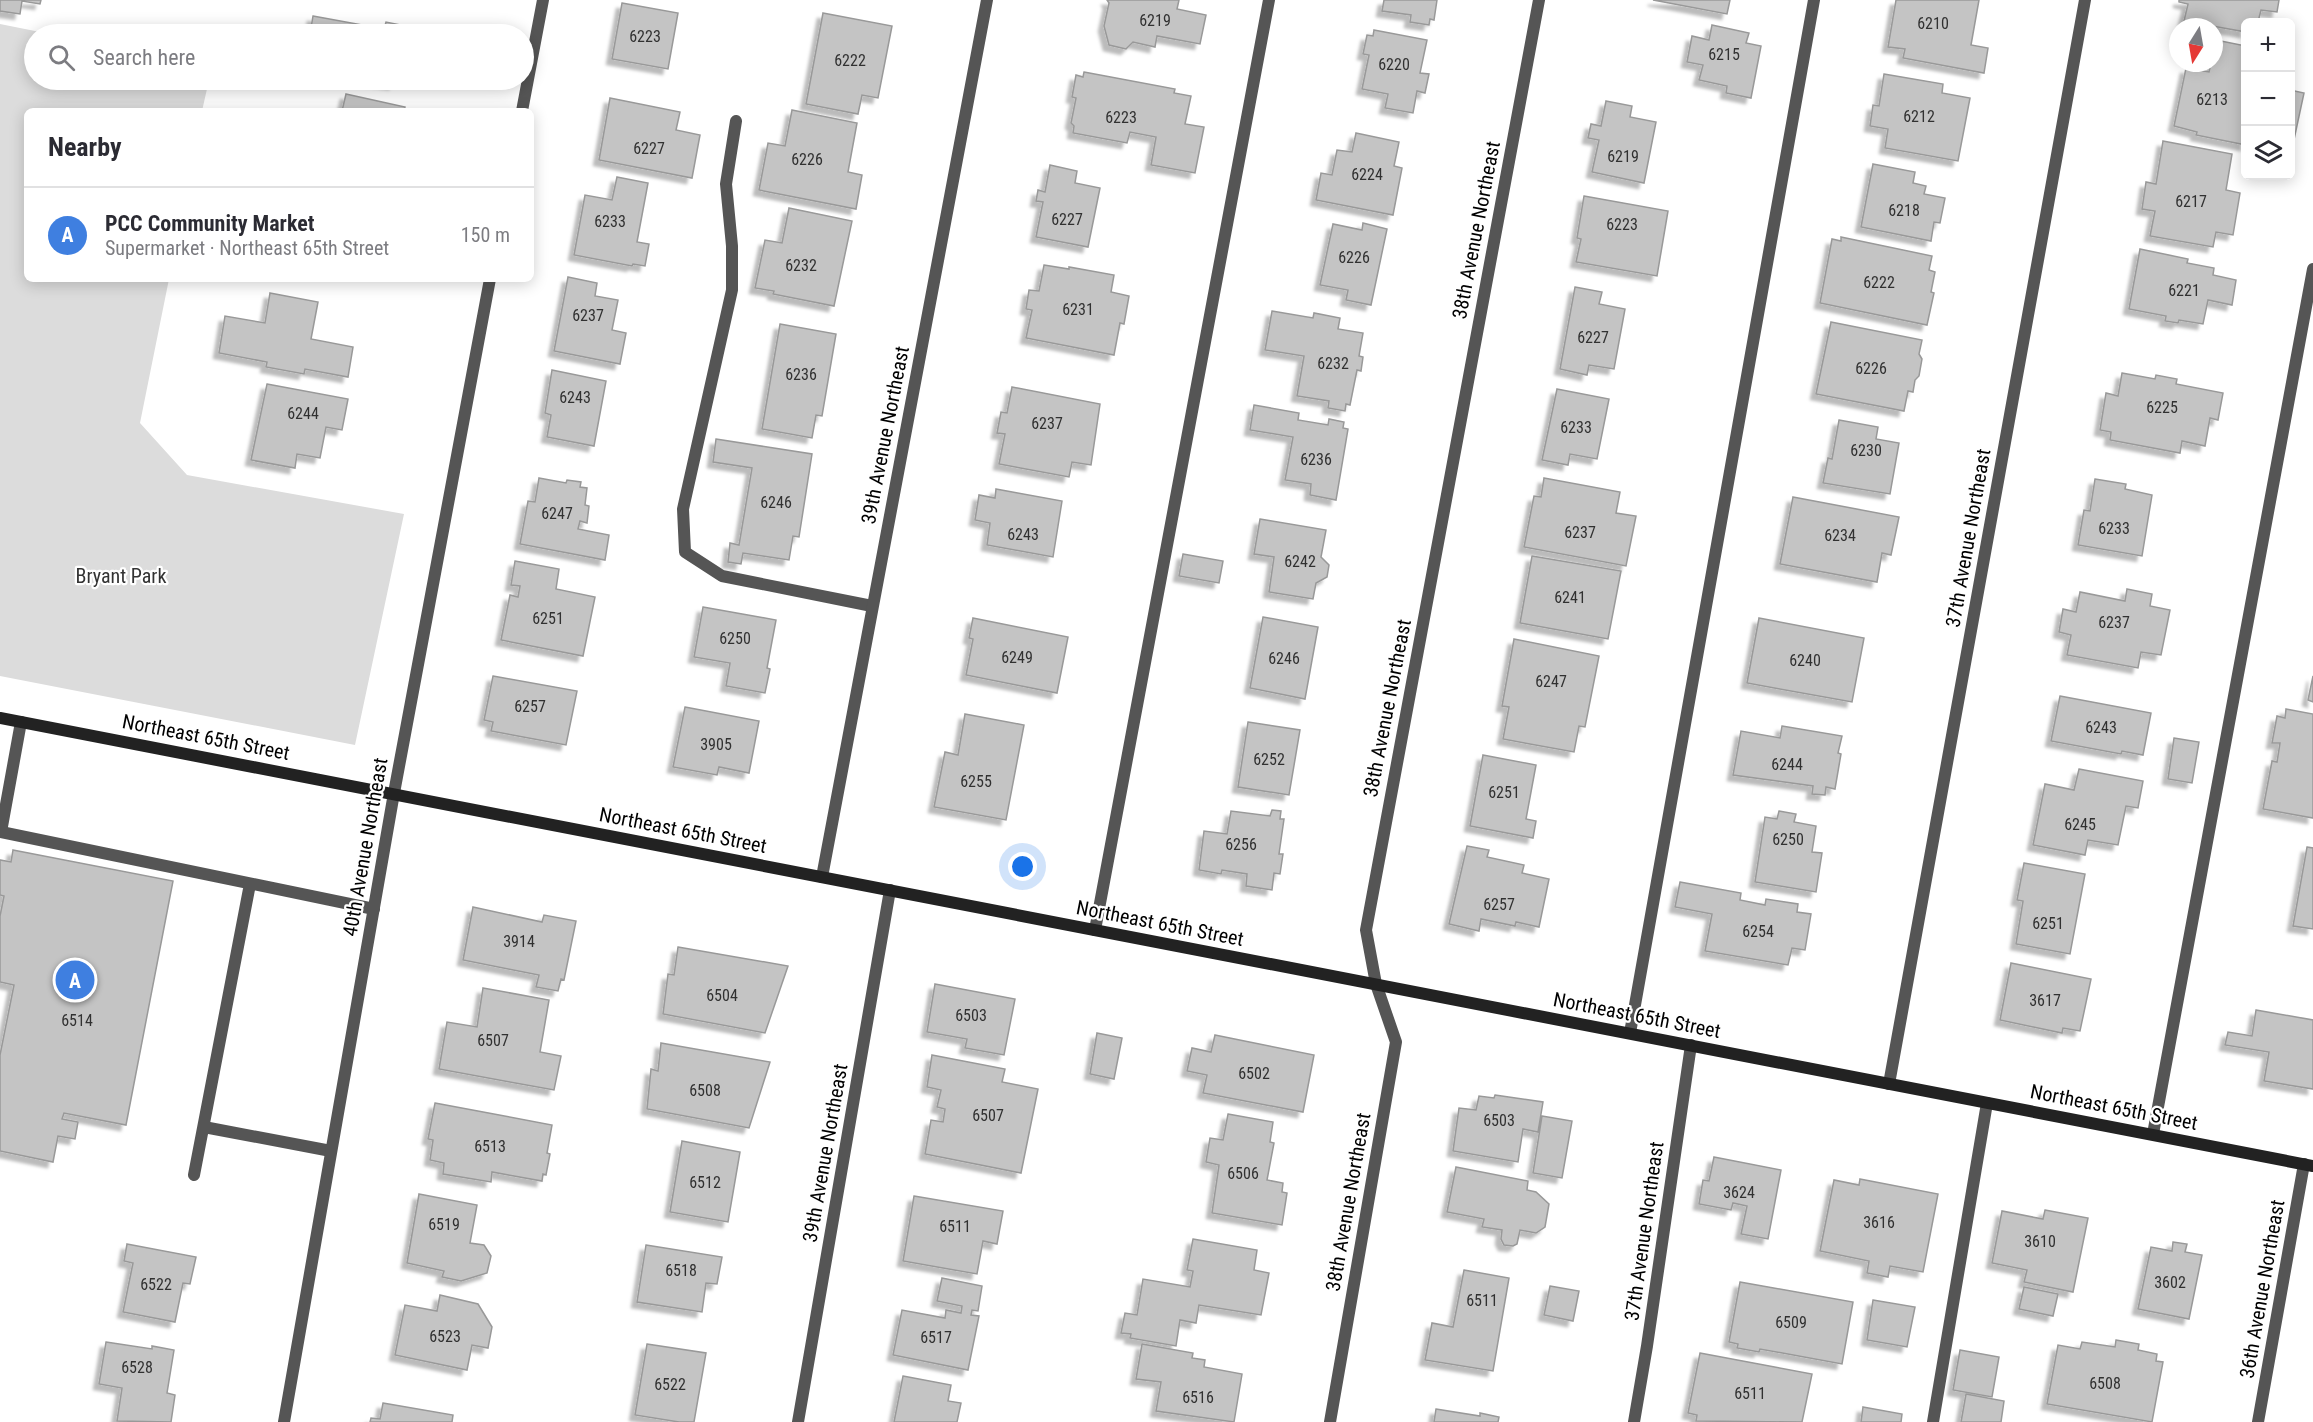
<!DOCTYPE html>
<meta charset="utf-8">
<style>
body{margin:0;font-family:"Roboto Condensed",sans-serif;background:#f7f7f7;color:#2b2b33}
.controls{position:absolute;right:18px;top:18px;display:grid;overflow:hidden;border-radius:9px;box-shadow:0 3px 15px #0003}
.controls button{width:54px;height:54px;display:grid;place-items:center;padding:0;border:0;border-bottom:2px solid #e1e1e2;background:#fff;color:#2b2b33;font:30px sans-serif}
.compass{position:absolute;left:2169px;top:18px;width:54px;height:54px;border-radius:50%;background:#fff;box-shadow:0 3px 15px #0003;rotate:191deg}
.you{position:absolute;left:1023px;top:867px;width:21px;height:21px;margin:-15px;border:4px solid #fff;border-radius:50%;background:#1a73e8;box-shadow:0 0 0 9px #1a73e833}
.badge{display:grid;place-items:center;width:39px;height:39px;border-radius:50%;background:#111827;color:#fff;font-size:20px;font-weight:700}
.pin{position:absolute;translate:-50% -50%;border:3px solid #fff;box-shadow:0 2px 6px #0006}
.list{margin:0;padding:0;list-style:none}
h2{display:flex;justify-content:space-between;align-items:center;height:78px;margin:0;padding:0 24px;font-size:26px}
h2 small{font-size:20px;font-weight:400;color:#7c7c81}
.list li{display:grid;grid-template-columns:39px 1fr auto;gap:18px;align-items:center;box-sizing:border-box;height:96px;padding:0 24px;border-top:2px solid #e1e1e2}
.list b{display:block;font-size:22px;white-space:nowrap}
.list p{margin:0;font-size:20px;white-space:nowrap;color:#7c7c81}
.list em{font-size:20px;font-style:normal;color:#7c7c81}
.icon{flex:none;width:33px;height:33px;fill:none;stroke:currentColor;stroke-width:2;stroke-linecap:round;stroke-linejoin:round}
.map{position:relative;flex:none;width:2313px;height:1422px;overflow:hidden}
.search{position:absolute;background:#fff;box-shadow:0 3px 15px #0003;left:24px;top:24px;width:510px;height:66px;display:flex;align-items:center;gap:15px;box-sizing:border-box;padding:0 21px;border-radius:33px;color:#7c7c81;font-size:22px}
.panel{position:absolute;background:#fff;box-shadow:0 3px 15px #0003;left:24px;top:108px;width:510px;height:174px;border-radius:9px}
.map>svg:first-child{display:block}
.green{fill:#dcdcdc}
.building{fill:#c4c4c4;stroke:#999;stroke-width:1.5;filter:url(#shadow)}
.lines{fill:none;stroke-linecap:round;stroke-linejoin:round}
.service{stroke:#555;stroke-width:12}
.minor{stroke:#555;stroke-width:12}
.tertiary{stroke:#555;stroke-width:12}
.secondary{stroke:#222;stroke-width:12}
.labels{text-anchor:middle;stroke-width:4.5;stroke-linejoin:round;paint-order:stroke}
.number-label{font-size:16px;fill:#313131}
.street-label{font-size:20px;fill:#000;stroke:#fff}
.park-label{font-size:20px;fill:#333;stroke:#fff}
</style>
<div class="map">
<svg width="2313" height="1422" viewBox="0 0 2313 1422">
<defs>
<filter id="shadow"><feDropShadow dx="-5.5" dy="5.5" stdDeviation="1.5" flood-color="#0004"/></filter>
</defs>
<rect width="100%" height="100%" fill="#fff"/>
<path class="green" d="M0,24L50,34H34V80H209L202,111H27V279H169L140,423L187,475L404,514L355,745L0,676Z"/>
<path class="building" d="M0,0H41L40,4L22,1L20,14L0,11Z
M1107,0H1179L1177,9L1206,15L1200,44L1157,36L1155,47L1133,42L1126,49L1109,45L1104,26L1109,3Z
M1384,0H1437L1434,20L1430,19L1429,25L1410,22L1411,15L1382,11Z
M1653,0H1730L1727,14Z
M1896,0H1979L1971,45L1988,48L1984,73L1903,58L1905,49L1888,47Z
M2179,0H2279L2277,12L2261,10L2258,22H2246V32L2184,21L2188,4L2179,2Z
M622,3L678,13L668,69L612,59Z
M823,13L892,26L878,98L862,95L858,114L806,104Z
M313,16L384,29L386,22L416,28L415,34H310Z
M153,25L188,31V34H151Z
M1712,25L1749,33L1746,43L1761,46L1751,98L1726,93L1727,86L1699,80L1703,65L1687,62L1692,36L1709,40Z
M1374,30L1427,40L1420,73L1429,74L1425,93L1417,91L1413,113L1385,108L1388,94L1362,89L1369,55L1363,54L1367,35L1373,36Z
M2216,40L2246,46V145L2196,135L2197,132L2174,126L2186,68L2209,72L2211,63H2214Z
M1084,72L1175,89L1174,93L1191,96L1185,124L1204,127L1195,173L1151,165L1156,137L1130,132L1127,143L1073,133L1074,126L1071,123L1076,98L1072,97L1076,75L1083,77Z
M1884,74L1943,84L1942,93L1970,98L1958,161L1885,148L1888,129L1870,126L1873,105L1879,106Z
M367,80H395L394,84Z
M2290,90L2304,93L2292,149L2290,148Z
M346,94L405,107L404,111H342Z
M610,98L680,112L676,130L700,135L692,178L599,160Z
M1606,101L1632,106L1630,117L1656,122L1644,183L1592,172L1599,140L1588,138L1591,124L1601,126Z
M792,110L857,123L848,172L862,175L856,209L759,190L768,143L785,146Z
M1356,133L1399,142L1394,166L1402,168L1393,215L1316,200L1321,173L1332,175L1337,150L1352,152Z
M2163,141L2232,154L2226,190L2240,193L2233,235L2216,232L2213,247L2150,236L2155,211L2142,209L2146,182L2156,184Z
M1873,164L1915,172L1913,183L1926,186L1924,194L1945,198L1940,223L1934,222L1931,241L1861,227Z
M1050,165L1077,171L1075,183L1100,188L1088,247L1036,237L1043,202L1036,201L1038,190L1045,192Z
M617,177L648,183L637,242L649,244L645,266L633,264L632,266L574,255L585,195L612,200Z
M1584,196L1668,211L1657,276L1576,262L1581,239L1577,238Z
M789,208L852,221L834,306L773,294L774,291L755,288L765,240L782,243Z
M1363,223L1387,229L1371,305L1346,300L1348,290L1320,285L1333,224L1362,230Z
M1841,237L1932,256L1929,270L1935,272L1931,292L1934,293L1927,325L1820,303L1832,239L1841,241Z
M2140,249L2188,259L2187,263L2214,268L2213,275L2236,280L2232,305L2208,300L2203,324L2179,320L2178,323L2165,321L2166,316L2129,309Z
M1044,265L1069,269V267L1114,275L1111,292L1129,296L1124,324L1120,323L1114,355L1026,338L1032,310L1026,309L1029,290L1039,291Z
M568,277L597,283L595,296L618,300L612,330L626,333L620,364L554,351Z
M1575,287L1602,292L1599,304L1625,309L1614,369L1589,365L1587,375L1560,369Z
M270,293L318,302L311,339L353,347L348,377L305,369L304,374L266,367L267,362L219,353L225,316L265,323Z
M1272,311L1313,318L1314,313L1340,318L1338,329L1363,333L1359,356L1363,357L1361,371L1357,370L1350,405L1346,404L1345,411L1328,408L1329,401L1297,396L1304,356L1265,350Z
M1831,322L1922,340L1919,354L1922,359L1919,376L1915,380L1913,392L1908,391L1904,411L1816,394Z
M780,324L836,334L822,416L816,415L812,438L762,429Z
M552,370L606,381L594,446L547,437L551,415L545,413Z
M2122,373L2155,379L2156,375L2177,379L2176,384L2223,393L2218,420L2210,418L2205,446L2182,441L2180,453L2110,440L2111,432L2100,430L2106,393L2118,396Z
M267,384L348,399L342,430L326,427L320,458L297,454L295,468L251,460Z
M1012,387L1100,404L1091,465L1072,462L1069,477L999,464L1005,434L997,433L1001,412L1007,413Z
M1557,389L1609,399L1597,459L1570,454L1568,465L1542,460Z
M1254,405L1299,413L1298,420L1328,425L1329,419L1344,422L1343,428L1348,429L1336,500L1310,495L1311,484L1285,480L1293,437L1250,430Z
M1839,420L1878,427L1876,439L1899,443L1890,494L1823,483L1828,458L1832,459Z
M716,439L812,454L799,537L793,536L789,560L743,553L741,564L728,562L730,543L739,545L752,468L713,462Z
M539,478L566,483L567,480L581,482L580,487L587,488L585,505L589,506L587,523L580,521L578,529L609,535L605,560L520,544L528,501L535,502Z
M1544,478L1620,492L1616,513L1636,516L1626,566L1524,547L1534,496L1541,497Z
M2095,479L2126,484L2125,489L2152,495L2142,556L2078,545L2084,510L2090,511Z
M996,489L1062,501L1053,557L987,545L990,523L975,520L979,495L995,498Z
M1793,497L1899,517L1891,555L1882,553L1877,582L1780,564Z
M1260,519L1326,530L1321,557L1329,565L1327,577L1316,583L1313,599L1269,592L1274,557L1254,554Z
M1183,554L1223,561L1219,583L1179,576Z
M1532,556L1621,571L1608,639L1520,623Z
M515,561L559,569L556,589L595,597L583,656L501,640L510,595L518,597L520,586L511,585Z
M2127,589L2152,594L2150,606L2170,610L2161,655L2141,652L2138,668L2067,655L2071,635L2059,632L2063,609L2076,612L2080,592L2125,601Z
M703,607L776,620L767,668L770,669L765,693L726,686L730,663L694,657Z
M1263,617L1318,627L1305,699L1250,688Z
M973,618L1068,637L1057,693L966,675L973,639L969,638Z
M1759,618L1864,638L1852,702L1747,683Z
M1514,639L1599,656L1585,727L1579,726L1574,752L1503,739L1509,707L1502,706Z
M493,676L577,691L566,745L491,731L493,722L484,720Z
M2313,676V702L2308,700Z
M2060,696L2151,713L2143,755L2122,751L2121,754L2051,741Z
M685,707L759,721L749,773L719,767L717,775L673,767Z
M2286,709L2313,714V818L2263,809L2272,761L2277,762L2280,743H2272L2277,716L2285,718Z
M965,714L1024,725L1006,820L934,807L945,752L958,755Z
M1248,722L1300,730L1289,795L1238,787Z
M1782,726L1842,736L1838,753L1841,754L1835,789L1826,787L1825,795L1812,794L1813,786L1733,775L1741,731L1780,738Z
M2174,738L2199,742L2192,783L2168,779Z
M1483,755L1536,765L1526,819L1536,821L1533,838L1470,826Z
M2079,769L2143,781L2138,808L2126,806L2118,845L2088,840L2085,855L2033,845L2045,784L2074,790Z
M1272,810L1281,811L1280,819H1284L1279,854H1283L1280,874L1274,873L1272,890L1246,886L1247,874L1222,870L1221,874L1199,870L1204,831L1227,834L1231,811L1270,816Z
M1779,811L1796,814L1794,822L1816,826L1812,852L1822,853L1816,892L1755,882L1765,817L1777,819Z
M1467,846L1489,850L1487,857L1524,865L1522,873L1549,879L1539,927L1516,922L1515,926L1481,919L1479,931L1449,924Z
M2307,847L2313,848V929L2293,926Z
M13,850L173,881L126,1125L64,1113L62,1119L78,1122L75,1139L58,1136L53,1162L0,1151V1055L14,985L0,982V916L4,896L0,895V860L11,862Z
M2024,863L2085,874L2070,954L2016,944L2023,901L2017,900Z
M1680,882L1741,893L1740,900L1765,905L1766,899L1798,904L1797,912L1811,914L1805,950L1792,948L1788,965L1705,951L1712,914L1675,907Z
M473,907L542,922L544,915L576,921L564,980L561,979L558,991L536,987L539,975L463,960Z
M678,947L788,966L765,1033L663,1014L668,974L674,975Z
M2011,963L2091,979L2080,1031L2063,1028L2062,1033L2000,1020Z
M935,984L1015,999L1004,1055L965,1048L967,1039L927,1032Z
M483,988L549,1000L540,1052L561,1056L554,1090L439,1069L447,1022L477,1027Z
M2256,1010L2313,1020V1089L2264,1081L2269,1052L2225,1045L2228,1032L2252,1036Z
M1097,1033L1122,1038L1114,1079L1090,1074Z
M1215,1035L1314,1055L1303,1112L1203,1093L1207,1075L1187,1071L1192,1048L1211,1052Z
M661,1043L770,1062L749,1128L647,1109L651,1069L658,1071Z
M932,1055L1005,1069L1002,1082L1038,1089L1021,1173L925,1154L931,1120L943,1122L945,1109L937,1107L941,1090L927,1087Z
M1495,1095L1543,1102L1538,1132L1523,1129L1518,1162L1453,1151L1459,1108L1476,1110L1479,1096L1494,1098Z
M435,1103L552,1125L547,1153L550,1154L546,1175L543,1174L542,1181L492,1172L491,1182L443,1174L444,1163L430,1160L433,1140L428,1139Z
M1228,1114L1273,1122L1270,1142L1274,1143L1267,1180L1283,1183L1282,1192L1287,1193L1282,1225L1212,1213L1219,1165L1206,1162L1210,1138L1223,1140Z
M1542,1116L1572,1121L1562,1178L1533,1173Z
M682,1141L740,1152L728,1222L670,1212Z
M1714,1157L1781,1170L1768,1239L1741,1234L1747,1206L1733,1203L1731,1210L1699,1204L1703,1180L1709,1181Z
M1456,1167L1528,1181L1527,1190L1536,1192L1549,1204L1545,1227L1536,1233L1520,1230L1517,1244L1513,1246L1504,1245L1501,1239L1502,1230L1482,1227L1484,1219L1447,1212Z
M1860,1179L1938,1194L1923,1272L1890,1266L1888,1277L1867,1273L1869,1261L1820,1251L1834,1180L1859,1185Z
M419,1194L477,1205L470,1243L484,1245L491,1256L487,1273L461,1281L442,1277L444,1271L407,1263Z
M914,1196L1003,1211L997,1244L983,1241L977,1274L903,1261Z
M2045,1210L2088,1218L2073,1292L2024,1282L2027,1270L1992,1263L2002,1211L2043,1219Z
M1193,1239L1257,1250L1254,1270L1269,1273L1261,1315L1199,1305L1196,1323L1180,1320L1176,1346L1130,1338L1131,1334L1121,1333L1125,1313L1137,1315L1143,1279L1190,1287L1193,1271L1187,1270Z
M2173,1242L2187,1244L2185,1252L2202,1255L2189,1319L2138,1309L2151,1247L2172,1251Z
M127,1244L196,1257L190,1284L183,1283L175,1322L123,1312L133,1263L124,1261Z
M646,1245L722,1257L717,1284L706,1283L702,1312L637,1302Z
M1464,1270L1509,1278L1493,1371L1425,1360L1432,1323L1453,1327Z
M942,1278L982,1286L978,1311L972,1310L971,1315L979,1316L968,1370L893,1355L902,1310L945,1318L946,1310L961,1313L962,1306L937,1301Z
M1740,1282L1853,1302L1842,1364L1760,1349L1759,1352L1737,1348L1738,1344L1729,1342Z
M1550,1286L1579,1291L1573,1321L1544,1315Z
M2024,1287L2058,1294L2053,1316L2019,1309Z
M440,1295L478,1304L492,1327L488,1348L472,1345L467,1370L395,1355L405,1305L437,1311Z
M1873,1300L1915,1307L1907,1347L1867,1340Z
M2116,1340L2139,1344L2138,1350L2157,1354L2156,1361L2163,1362L2152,1422L2047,1404L2058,1345L2080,1349L2082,1342L2115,1347Z
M106,1342L152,1349V1346L174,1350L167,1393L175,1395L171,1422L117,1421L122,1388L99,1384Z
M647,1344L706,1353L694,1422H679L635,1415Z
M1142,1344L1193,1353L1192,1358L1205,1360L1204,1367L1242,1374L1234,1422L1156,1411L1161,1382L1136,1379Z
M1960,1350L1999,1357L1992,1397L1953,1390Z
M1700,1353L1812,1374L1802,1422L1696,1421L1697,1415L1688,1413Z
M903,1376L951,1385L948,1401L961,1403L957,1422H894Z
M1966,1394L2004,1401L2001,1422H1961Z
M383,1403L453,1415L452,1422H370L371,1418L380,1419Z
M1863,1407L1902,1414L1901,1422H1861Z
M1436,1409L1480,1416V1413L1499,1417L1498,1422H1434Z"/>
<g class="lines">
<path class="service" d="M736,121L726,184L732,246V290L683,509L685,552L722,576L872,606
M21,722L1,832L374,909
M1095,930L1269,0
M1630,1033L1814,0
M204,1127L331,1151
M2153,1134L2313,269
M194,1175L250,884
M1933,1422L1987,1103"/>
<path class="minor" d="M822,877L987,0
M1889,1084L2085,0
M798,1422L890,890
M1330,1422L1396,1042L1376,984L1366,930L1539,0
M1634,1422L1647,1346L1691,1045
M2258,1422L2304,1164"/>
<path class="tertiary" d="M522,111L543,0
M284,1422L394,793L490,279"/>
<path class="secondary" d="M0,718L2313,1166"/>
</g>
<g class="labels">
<g class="number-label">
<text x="1155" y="26">6219</text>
<text x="1933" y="29">6210</text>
<text x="645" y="42">6223</text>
<text x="1724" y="60">6215</text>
<text x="850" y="66">6222</text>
<text x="1394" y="70">6220</text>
<text x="2212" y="105">6213</text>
<text x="1919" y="122">6212</text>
<text x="1121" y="123">6223</text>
<text x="649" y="154">6227</text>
<text x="1623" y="162">6219</text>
<text x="807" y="165">6226</text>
<text x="1367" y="180">6224</text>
<text x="2191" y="207">6217</text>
<text x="1904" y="216">6218</text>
<text x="1067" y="225">6227</text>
<text x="610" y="227">6233</text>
<text x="1622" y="230">6223</text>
<text x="1354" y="263">6226</text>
<text x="801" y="271">6232</text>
<text x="1879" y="288">6222</text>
<text x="2184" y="296">6221</text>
<text x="1078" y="315">6231</text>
<text x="588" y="321">6237</text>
<text x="1593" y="343">6227</text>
<text x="1333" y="369">6232</text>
<text x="1871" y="374">6226</text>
<text x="801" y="380">6236</text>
<text x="575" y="403">6243</text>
<text x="2162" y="413">6225</text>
<text x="303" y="419">6244</text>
<text x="1047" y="429">6237</text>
<text x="1576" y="433">6233</text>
<text x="1866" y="456">6230</text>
<text x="1316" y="465">6236</text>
<text x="776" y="508">6246</text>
<text x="557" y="519">6247</text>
<text x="2114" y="534">6233</text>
<text x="1580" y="538">6237</text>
<text x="1023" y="540">6243</text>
<text x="1840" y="541">6234</text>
<text x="1300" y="567">6242</text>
<text x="1570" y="603">6241</text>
<text x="548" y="624">6251</text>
<text x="2114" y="628">6237</text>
<text x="735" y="644">6250</text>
<text x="1017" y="663">6249</text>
<text x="1284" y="664">6246</text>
<text x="1805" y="666">6240</text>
<text x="1551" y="687">6247</text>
<text x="530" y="712">6257</text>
<text x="2101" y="733">6243</text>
<text x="716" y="750">3905</text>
<text x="1269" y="765">6252</text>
<text x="1787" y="770">6244</text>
<text x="976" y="787">6255</text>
<text x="1504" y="798">6251</text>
<text x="2080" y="830">6245</text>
<text x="1788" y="845">6250</text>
<text x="1241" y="850">6256</text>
<text x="1499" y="910">6257</text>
<text x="2048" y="929">6251</text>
<text x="1758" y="937">6254</text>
<text x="519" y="947">3914</text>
<text x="722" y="1001">6504</text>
<text x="2045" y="1006">3617</text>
<text x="971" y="1021">6503</text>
<text x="77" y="1026">6514</text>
<text x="493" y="1046">6507</text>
<text x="1254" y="1079">6502</text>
<text x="705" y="1096">6508</text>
<text x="988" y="1121">6507</text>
<text x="1499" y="1126">6503</text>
<text x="490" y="1152">6513</text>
<text x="1243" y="1179">6506</text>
<text x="705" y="1188">6512</text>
<text x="1739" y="1198">3624</text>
<text x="1879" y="1228">3616</text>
<text x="444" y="1230">6519</text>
<text x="955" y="1232">6511</text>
<text x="2040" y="1247">3610</text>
<text x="681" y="1276">6518</text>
<text x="2170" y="1288">3602</text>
<text x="156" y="1290">6522</text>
<text x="1482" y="1306">6511</text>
<text x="1791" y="1328">6509</text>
<text x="445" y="1342">6523</text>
<text x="936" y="1343">6517</text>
<text x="137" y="1373">6528</text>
<text x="2105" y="1389">6508</text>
<text x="670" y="1390">6522</text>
<text x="1750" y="1399">6511</text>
<text x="1198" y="1403">6516</text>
</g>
<g class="street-label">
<text transform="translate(1476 230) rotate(-79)" y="7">38th Avenue Northeast</text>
<text transform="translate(885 435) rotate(-79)" y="7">39th Avenue Northeast</text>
<text transform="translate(1968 538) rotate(-80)" y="7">37th Avenue Northeast</text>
<text transform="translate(1387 708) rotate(-79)" y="7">38th Avenue Northeast</text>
<text transform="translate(206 737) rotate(11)" y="7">Northeast 65th Street</text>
<text transform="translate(683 830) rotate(11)" y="7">Northeast 65th Street</text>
<text transform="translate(365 847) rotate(-80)" y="7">40th Avenue Northeast</text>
<text transform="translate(1160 923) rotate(11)" y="7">Northeast 65th Street</text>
<text transform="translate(1637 1015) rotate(11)" y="7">Northeast 65th Street</text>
<text transform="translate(2114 1107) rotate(11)" y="7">Northeast 65th Street</text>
<text transform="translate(825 1153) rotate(-80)" y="7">39th Avenue Northeast</text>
<text transform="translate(1348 1202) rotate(-80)" y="7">38th Avenue Northeast</text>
<text transform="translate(1644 1231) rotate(-82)" y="7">37th Avenue Northeast</text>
<text transform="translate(2262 1289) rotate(-80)" y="7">36th Avenue Northeast</text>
</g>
<g class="park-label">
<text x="121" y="583">Bryant Park</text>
</g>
</g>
</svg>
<div class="controls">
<button>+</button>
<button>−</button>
<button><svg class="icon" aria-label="layers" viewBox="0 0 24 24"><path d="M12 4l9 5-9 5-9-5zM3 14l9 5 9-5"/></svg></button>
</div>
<svg class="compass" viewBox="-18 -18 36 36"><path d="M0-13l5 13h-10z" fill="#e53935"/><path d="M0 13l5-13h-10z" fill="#7c7c81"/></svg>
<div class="you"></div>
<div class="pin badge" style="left:75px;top:980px;background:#3f7fe0">A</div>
<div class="search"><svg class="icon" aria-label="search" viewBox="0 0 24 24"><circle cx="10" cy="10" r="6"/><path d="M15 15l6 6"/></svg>Search here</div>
<section class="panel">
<h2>Nearby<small></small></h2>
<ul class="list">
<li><span class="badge" style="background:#3f7fe0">A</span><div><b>PCC Community Market</b><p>Supermarket · Northeast 65th Street</p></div><em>150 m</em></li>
</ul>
</section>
</div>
